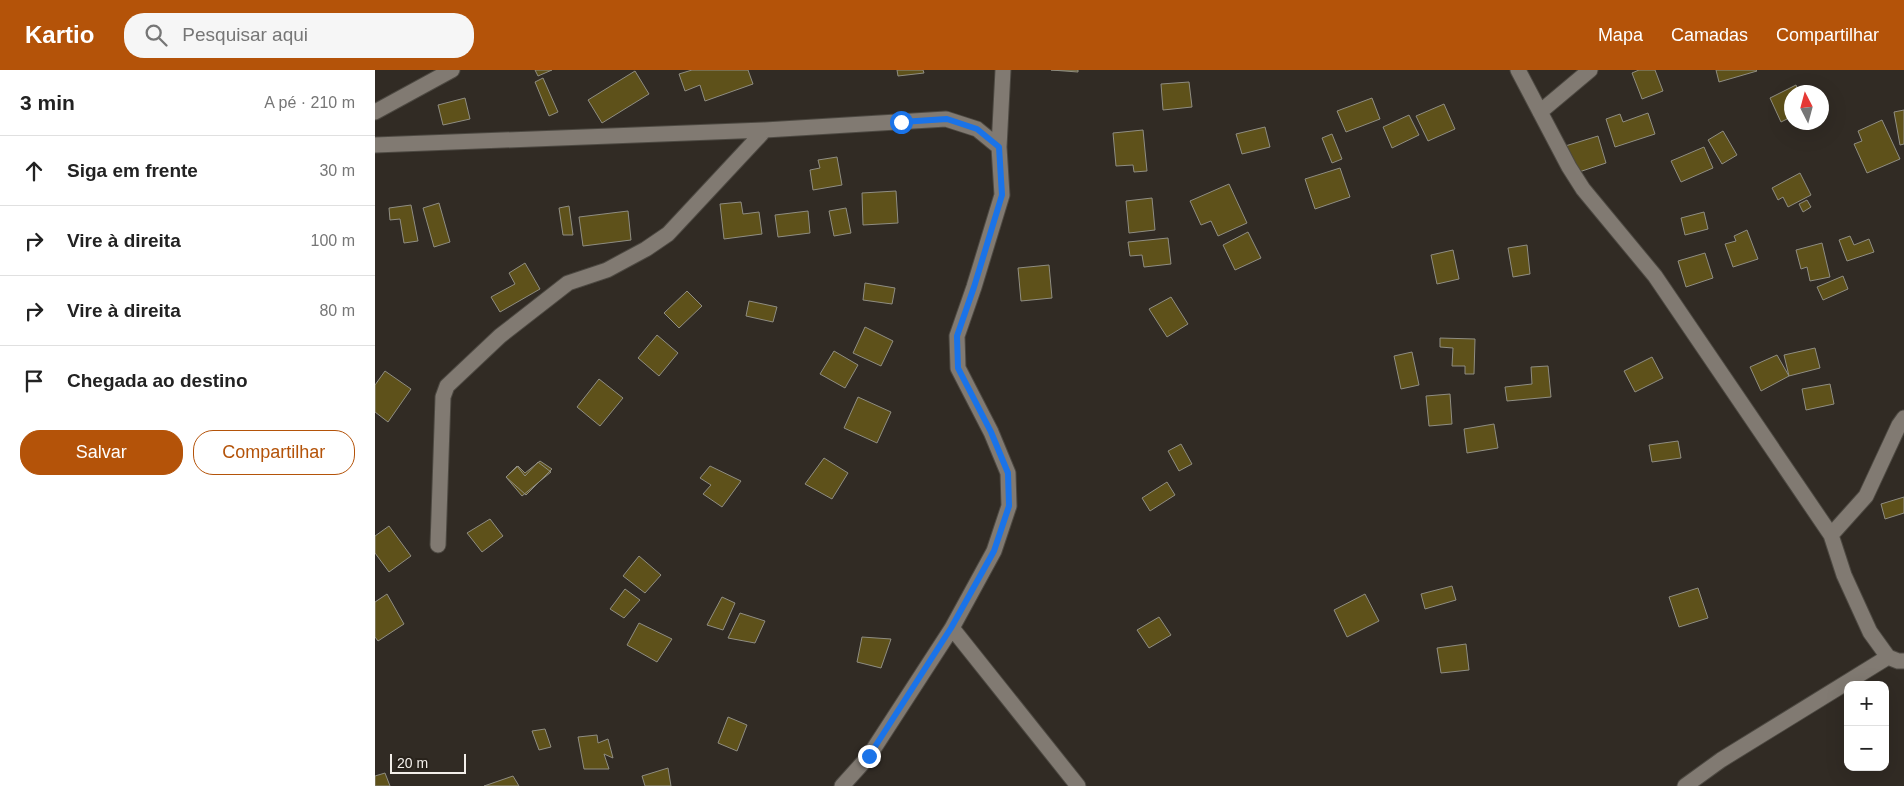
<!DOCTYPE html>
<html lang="pt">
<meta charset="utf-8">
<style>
body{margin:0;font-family:Helvetica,sans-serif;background:#f6f6f6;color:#222}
.controls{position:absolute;right:15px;bottom:15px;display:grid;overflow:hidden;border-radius:10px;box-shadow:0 5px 20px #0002}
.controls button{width:45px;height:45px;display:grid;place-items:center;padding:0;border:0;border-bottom:1px solid #e0e0e0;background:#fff;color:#222;font:25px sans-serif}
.compass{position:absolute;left:1409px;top:15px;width:45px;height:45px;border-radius:50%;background:#fff;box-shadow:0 5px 20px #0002;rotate:354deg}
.scale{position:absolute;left:15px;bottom:12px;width:76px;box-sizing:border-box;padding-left:5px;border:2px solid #f3efea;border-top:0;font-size:14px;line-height:18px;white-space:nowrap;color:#f3efea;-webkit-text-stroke:4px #28221b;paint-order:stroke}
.stop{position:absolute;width:15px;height:15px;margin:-11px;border:4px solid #1a73e8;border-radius:50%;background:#fff}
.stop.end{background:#1a73e8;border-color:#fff;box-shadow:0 1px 5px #0008}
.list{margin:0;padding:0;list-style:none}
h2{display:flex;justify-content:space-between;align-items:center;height:65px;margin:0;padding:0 20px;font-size:21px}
h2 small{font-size:16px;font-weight:400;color:#767676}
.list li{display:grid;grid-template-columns:32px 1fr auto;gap:15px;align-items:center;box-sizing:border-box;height:70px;padding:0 20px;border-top:1px solid #e0e0e0}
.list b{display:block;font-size:19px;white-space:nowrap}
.list em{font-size:16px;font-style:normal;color:#767676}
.actions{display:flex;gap:10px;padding:15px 20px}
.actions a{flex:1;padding:11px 0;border:1px solid #b45309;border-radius:20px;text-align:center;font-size:18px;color:#b45309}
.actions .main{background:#b45309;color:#fff}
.icon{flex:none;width:28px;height:28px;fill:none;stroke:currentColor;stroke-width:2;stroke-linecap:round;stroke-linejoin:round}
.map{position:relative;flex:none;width:1529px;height:716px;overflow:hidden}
header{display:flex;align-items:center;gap:30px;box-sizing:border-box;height:70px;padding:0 25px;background:#b45309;color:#fff}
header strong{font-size:24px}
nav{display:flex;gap:28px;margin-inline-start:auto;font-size:18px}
.search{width:350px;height:45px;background:#f6f6f6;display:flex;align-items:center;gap:12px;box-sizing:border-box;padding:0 18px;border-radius:20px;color:#767676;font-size:19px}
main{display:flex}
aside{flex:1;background:#fff}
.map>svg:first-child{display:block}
.building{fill:#5e511a;stroke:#8f8d82}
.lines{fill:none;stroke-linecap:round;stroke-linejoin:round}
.street-casing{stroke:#4d4942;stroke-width:17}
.street{stroke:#817a72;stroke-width:15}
.route{stroke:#1a73e8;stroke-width:6}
</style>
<header>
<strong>Kartio</strong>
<div class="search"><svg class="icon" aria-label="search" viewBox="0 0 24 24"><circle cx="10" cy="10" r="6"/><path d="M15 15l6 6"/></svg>Pesquisar aqui</div>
<nav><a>Mapa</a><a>Camadas</a><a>Compartilhar</a></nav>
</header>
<main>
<aside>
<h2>3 min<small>A pé · 210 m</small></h2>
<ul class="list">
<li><svg class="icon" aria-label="ahead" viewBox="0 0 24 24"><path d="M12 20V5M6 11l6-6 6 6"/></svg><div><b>Siga em frente</b></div><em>30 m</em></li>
<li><svg class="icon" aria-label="right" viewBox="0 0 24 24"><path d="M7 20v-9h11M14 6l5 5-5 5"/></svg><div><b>Vire à direita</b></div><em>100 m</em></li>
<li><svg class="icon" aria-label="right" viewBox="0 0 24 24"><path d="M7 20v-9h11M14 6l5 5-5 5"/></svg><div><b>Vire à direita</b></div><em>80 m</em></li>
<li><svg class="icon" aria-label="arrive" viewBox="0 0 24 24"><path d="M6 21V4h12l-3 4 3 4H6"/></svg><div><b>Chegada ao destino</b></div></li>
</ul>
<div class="actions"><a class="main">Salvar</a><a>Compartilhar</a></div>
</aside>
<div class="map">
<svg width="1529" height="716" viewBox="0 0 1529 716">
<rect width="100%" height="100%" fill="#312b24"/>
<path class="building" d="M160,0H177L163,6Z
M317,0H373L378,14L330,31L325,15L310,21L304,4Z
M522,0H548L549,3L523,6Z
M676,0H703V2Z
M1264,0H1280L1288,21L1267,29L1257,3Z
M1341,0H1381L1382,1L1344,12Z
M260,1L274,24L227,53L213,30Z
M168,8L183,42L174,46L160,12Z
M814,12L817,37L788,40L786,14Z
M1421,15L1424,22H1416V47L1406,52L1395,28Z
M90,28L95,49L68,55L63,35Z
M997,28L1005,49L971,62L962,41Z
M1069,34L1080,59L1053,71L1041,46Z
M1529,40V74L1525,75L1519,42Z
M1273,43L1280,64L1240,77L1231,49L1245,44L1248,52Z
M1034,45L1044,65L1017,78L1008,57Z
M1507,50L1525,89L1492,103L1479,74L1487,71L1483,61Z
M890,57L895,77L867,84L861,64Z
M768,60L772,101L759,102L758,95L741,96L738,63Z
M1348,61L1362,85L1347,94L1333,70Z
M957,64L967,89L957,93L947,68Z
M1223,66L1231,93L1195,105L1187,77Z
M1329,77L1338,98L1306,112L1296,91Z
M462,87L467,115L438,120L435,100L445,98L443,90Z
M965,98L975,127L940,139L930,109Z
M1425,103L1436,125L1413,137L1408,127L1403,130L1397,118Z
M854,114L872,153L843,166L836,151L826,155L815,131Z
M521,121L523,153L488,155L487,123Z
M777,128L780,160L754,163L751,131Z
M1432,130L1436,137L1428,142L1424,134Z
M366,132L368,144L384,142L387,164L349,169L345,134Z
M64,133L75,172L59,177L48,138Z
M36,135L43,171L29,173L25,149L15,150L14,138Z
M194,136L198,165H188L184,138Z
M471,138L476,163L459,166L454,141Z
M253,141L256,170L208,176L204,147Z
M433,141L435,163L403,167L400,145Z
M1329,142L1333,159L1310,165L1306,148Z
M1372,160L1383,189L1358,197L1350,174L1361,171L1359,166Z
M873,162L886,188L860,200L848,175Z
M1475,166L1479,175L1494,169L1499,182L1472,191L1464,170Z
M793,168L796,194L769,197L767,185L755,186L753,172Z
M1447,173L1455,207L1435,211L1432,197L1426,199L1421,180Z
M1152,175L1155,204L1138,207L1133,178Z
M1078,180L1084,209L1062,214L1056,185Z
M1330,183L1338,208L1311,217L1303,191Z
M150,193L165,219L125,242L116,227L140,214L134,203Z
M674,195L677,228L646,231L643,198Z
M1468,206L1473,219L1448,230L1442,217Z
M490,213L520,218L517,234L488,230Z
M312,221L327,236L304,258L289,243Z
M796,227L813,254L792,267L774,239Z
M374,231L402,237L398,252L371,246Z
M490,257L518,271L506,296L478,283Z
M282,265L303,283L284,306L263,288Z
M1065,268L1100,269L1099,304H1090V296H1077L1078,278L1065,277Z
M1440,278L1445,298L1414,306L1409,285Z
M459,281L483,295L470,318L445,304Z
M1037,282L1044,315L1026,319L1019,286Z
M1402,285L1414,306L1386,321L1375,297Z
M1277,287L1288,308L1260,322L1249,301Z
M1173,296L1176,327L1132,331L1130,317L1157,314L1156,297Z
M10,301L36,319L13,352L0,342V315Z
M224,309L248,328L225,356L202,337Z
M1455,314L1459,334L1431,340L1427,319Z
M1075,324L1077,354L1054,356L1051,326Z
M483,327L516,342L502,373L469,358Z
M1119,354L1123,378L1092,383L1089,359Z
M1303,371L1306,388L1277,392L1274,375Z
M806,374L817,394L804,401L793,381Z
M449,388L473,403L457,429L430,414Z
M165,391L177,399L151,425L131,407L143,396L150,403Z
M163,392L176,402L147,426L131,407L142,396L150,406Z
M335,396L366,411L347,437L328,424L336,415L325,408Z
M792,412L800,425L775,441L767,428Z
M1529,427V443L1510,449L1506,434Z
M115,449L128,466L107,482L92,463Z
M14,456L36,486L14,502L0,483V466Z
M264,486L286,505L270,523L248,506Z
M1077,516L1081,530L1050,539L1046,524Z
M1323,518L1333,548L1304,557L1294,527Z
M250,519L265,530L249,548L235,539Z
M12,524L29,554L3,571L0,567V532Z
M990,524L1004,551L972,567L959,540Z
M347,527L360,533L348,560L332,555Z
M365,543L390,551L380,573L353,568Z
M784,547L796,565L774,578L762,560Z
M264,553L297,569L282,592L252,575Z
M487,567L516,569L506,598L482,592Z
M1091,574L1094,600L1066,603L1062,578Z
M353,647L372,655L362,681L343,673Z
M170,659L176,677L164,680L157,661Z
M222,665L223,673L233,669L238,688L229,684L234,699H209L203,667Z
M293,698L296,716H270L267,706Z
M10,703L15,716H0V706Z
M138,706L144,716H109Z"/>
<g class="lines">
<g class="street-casing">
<path id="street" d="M1143,0L1194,97L1208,119L1280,206L1456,465L1469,505L1495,562L1513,587L1523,591H1529
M0,42L77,0
M1165,42L1215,0
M0,75L390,60L571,49L602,59L624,77
M1456,465L1491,426L1524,355L1529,348
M63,475L68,327L72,316L125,266L193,213L232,200L271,179L293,164L390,60
M577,558L703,716
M467,716L494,686L577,558L619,481L634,436L633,403L616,362L583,298L582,266L599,217L627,125L624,77L628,0
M1310,716L1346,690L1513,587"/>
</g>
<use href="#street" class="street"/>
</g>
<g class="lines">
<path class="route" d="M494,686L576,558L619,481L634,436L633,403L616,362L583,298L582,266L599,217L627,125L624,77L602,59L572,49L526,52"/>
</g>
</svg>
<div class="controls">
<button>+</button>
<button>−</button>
</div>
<svg class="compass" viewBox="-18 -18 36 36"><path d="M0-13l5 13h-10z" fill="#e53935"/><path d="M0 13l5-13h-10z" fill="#767676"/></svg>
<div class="scale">20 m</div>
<div class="stop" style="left:526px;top:52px"></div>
<div class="stop end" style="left:494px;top:686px"></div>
</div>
</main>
